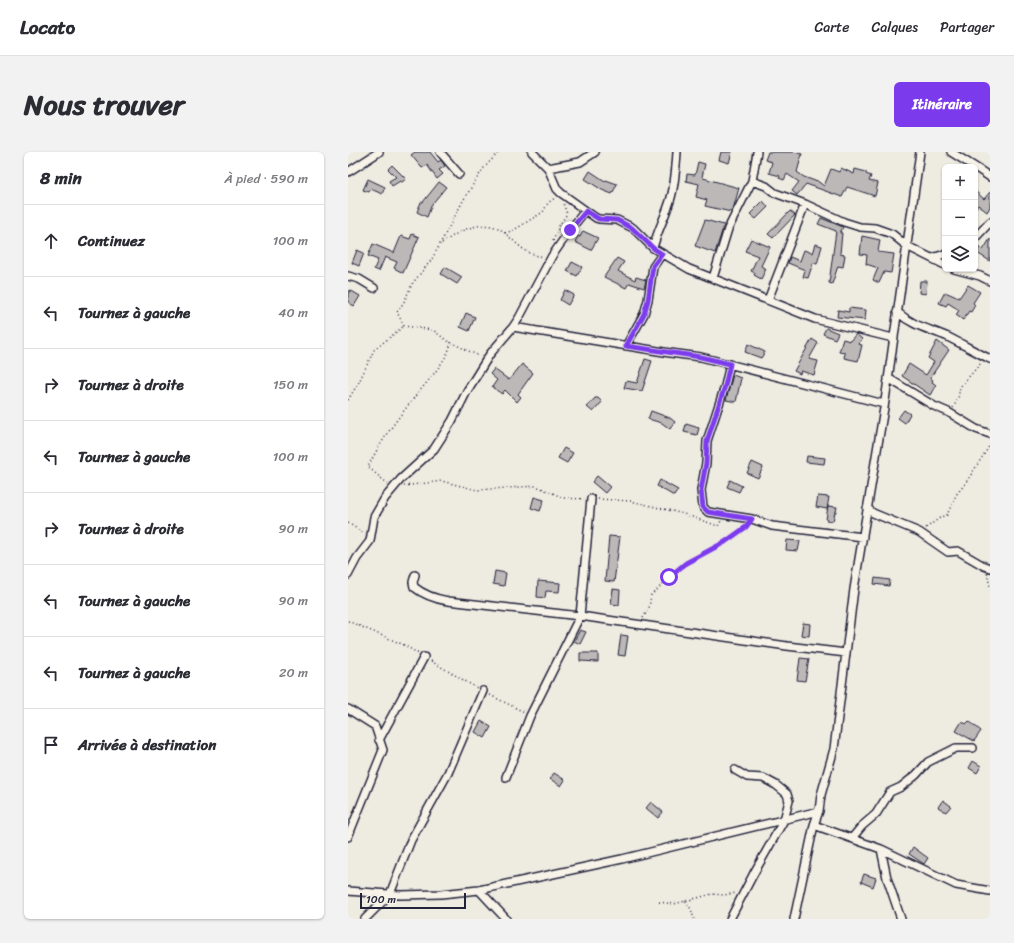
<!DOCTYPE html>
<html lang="fr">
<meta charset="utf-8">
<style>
body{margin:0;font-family:Sriracha,sans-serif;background:#f2f2f3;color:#2b2b33}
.controls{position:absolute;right:12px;top:12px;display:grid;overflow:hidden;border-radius:6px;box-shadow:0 1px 3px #0004}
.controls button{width:36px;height:36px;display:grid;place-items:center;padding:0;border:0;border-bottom:1px solid #e1e1e2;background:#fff;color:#2b2b33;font:20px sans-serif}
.scale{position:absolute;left:12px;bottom:10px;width:106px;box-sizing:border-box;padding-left:4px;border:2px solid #22223b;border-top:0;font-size:11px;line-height:14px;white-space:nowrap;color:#22223b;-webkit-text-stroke:3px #f7f3e8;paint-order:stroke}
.stop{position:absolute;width:12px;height:12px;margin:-9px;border:3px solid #7c3aed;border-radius:50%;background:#fff}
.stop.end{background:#7c3aed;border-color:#fff;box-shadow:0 1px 4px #0008}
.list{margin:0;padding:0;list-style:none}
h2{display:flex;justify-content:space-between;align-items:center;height:52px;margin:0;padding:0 16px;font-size:17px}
h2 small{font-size:13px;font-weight:400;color:#7c7c81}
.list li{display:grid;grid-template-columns:26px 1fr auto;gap:12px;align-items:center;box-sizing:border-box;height:72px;padding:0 16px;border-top:1px solid #e1e1e2}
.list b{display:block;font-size:15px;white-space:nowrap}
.list em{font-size:13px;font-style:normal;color:#7c7c81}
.icon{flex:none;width:22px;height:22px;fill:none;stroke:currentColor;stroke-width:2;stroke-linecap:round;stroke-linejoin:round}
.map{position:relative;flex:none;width:642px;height:767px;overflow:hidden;border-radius:6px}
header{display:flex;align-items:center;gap:24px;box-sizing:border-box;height:56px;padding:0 20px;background:#fff;border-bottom:1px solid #e1e1e2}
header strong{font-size:19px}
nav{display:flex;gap:22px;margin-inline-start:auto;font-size:14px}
.intro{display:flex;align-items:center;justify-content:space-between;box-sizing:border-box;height:96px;padding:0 24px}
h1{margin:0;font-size:28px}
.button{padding:10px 18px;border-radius:6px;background:#7c3aed;color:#fff;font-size:14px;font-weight:700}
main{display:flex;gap:24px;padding:0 24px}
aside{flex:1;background:#fff;border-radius:6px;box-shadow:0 1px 3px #0004}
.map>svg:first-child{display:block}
.building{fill:#bbb8b7;stroke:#22223b}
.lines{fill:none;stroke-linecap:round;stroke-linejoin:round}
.minor-casing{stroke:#22223b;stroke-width:10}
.path{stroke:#22223b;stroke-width:1.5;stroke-dasharray:1 3;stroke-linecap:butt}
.minor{stroke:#f7f3e8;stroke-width:7}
.route{stroke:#7c3aed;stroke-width:5}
</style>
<header>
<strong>Locato</strong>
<nav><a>Carte</a><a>Calques</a><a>Partager</a></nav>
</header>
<div class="intro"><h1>Nous trouver</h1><a class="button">Itinéraire</a></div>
<main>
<aside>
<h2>8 min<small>À pied · 590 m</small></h2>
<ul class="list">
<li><svg class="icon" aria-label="ahead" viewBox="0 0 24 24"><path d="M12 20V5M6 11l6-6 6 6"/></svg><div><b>Continuez</b></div><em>100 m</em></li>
<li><svg class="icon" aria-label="left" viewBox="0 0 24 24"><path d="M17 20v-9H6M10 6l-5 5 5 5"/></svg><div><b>Tournez à gauche</b></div><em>40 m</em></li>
<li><svg class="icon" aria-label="right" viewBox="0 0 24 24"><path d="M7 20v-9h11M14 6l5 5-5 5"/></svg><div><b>Tournez à droite</b></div><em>150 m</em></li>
<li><svg class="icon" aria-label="left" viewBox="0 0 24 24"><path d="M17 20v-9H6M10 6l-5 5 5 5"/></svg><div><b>Tournez à gauche</b></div><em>100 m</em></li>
<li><svg class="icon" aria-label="right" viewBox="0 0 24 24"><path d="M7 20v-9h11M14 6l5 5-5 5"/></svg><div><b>Tournez à droite</b></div><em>90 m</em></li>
<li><svg class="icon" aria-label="left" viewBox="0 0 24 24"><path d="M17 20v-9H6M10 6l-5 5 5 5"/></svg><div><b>Tournez à gauche</b></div><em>90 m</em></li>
<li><svg class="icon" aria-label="left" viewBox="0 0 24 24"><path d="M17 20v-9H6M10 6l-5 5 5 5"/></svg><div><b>Tournez à gauche</b></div><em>20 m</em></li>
<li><svg class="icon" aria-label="arrive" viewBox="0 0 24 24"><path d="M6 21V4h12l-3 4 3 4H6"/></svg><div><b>Arrivée à destination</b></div></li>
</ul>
</aside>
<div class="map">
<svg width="642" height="767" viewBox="0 0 642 767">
<rect width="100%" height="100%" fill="#eeebe1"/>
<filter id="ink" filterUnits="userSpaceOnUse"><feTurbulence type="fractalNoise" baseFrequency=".025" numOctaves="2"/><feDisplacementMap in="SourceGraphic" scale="8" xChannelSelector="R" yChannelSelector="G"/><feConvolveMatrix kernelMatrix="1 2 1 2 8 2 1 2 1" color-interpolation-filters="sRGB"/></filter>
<g filter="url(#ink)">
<path class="building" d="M67,0H82L90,10L93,8L97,14L91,18L95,22L89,27L79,13L74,16L63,3Z
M373,0H384L381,11L371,8Z
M420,0H445L454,2L449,20L456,25L467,29L468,28L476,34L483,17L491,20L493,16L506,22L507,17L518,20V22L523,24L521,29L530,31L527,44L499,35L494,45L458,32L449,43L444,39L451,30L439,22L436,28L431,26L432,24L421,21L424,10L417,8Z
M350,10L357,12L354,25L355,26L391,36L386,54L383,60L357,54L359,48L348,45L351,32L338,29L339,22L347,23Z
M44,13L58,27L54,30L52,29L44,34L41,29L48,25L40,17Z
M242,19L257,29L258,28L269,32L264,42L254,38L237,27Z
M20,27L37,35L34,42L23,37L21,40L15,38Z
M91,30L98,35L84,52L79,65L69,60L73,50H75Z
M627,39L636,47L642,40V55L639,60L630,53L627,57Z
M415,49L420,55L408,67L402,62Z
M442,59L447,63L425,86L420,82Z
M473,66L495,75L492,81H494L492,102L497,103L495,115L490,114L484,132L481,131L488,79L470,72Z
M357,68L376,73L367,101L347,94Z
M235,79L250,86L243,98L227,90L230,84L232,85Z
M64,82L71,85L55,121L46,116L49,110L37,105L31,119L26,117L30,108L20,104L25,92L46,101L53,84L62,87Z
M514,84L532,88L530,100L546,102L543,121L536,120L531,131L525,128L530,116L518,112L519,103L512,102Z
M403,87L422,95L413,114L418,117L413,127L406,123L407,121L403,119L410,104L397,99Z
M642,87V109L629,101L632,95L635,98Z
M467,92L474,94L469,112L465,111L460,126L455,125L457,118L440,111L442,105L452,109L456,98L464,101Z
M9,98L16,101L11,114L4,111Z
M269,106L276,110L270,119L287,128L288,125L298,128L296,136L281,131L278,136L256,125Z
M224,110L234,115L229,124L219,119Z
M97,115L114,125L109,132L93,122Z
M572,129H579L578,142L571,141Z
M620,133L632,140L625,151L627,153L623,160L621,159L615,168L608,163L611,158L600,151L598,154L591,151L597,140L611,146Z
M2,138L12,144L6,154L0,150V142Z
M217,138L226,143L220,153L212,148Z
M501,156L518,158L517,168L489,165L490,158L501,160Z
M118,161L127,165L121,179L112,175Z
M478,176L490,181L487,187L475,182Z
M508,182L514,187L510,192L514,193L510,209L496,206L497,201L491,200L495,187L502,189Z
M464,187L470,191L461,207L470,209L466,223L453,219L452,222L446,219Z
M589,189L601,198L582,226L585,228L584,230L588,233L582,243L554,224L561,212L578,223L586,210L580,206Z
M400,192L417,200L413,206L397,200Z
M297,207L304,209L294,239L276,236L278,229L289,231Z
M174,212L185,221L170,242L173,245L169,250L157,238L154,242L144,235L149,228L142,222L146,217L161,228Z
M385,223L393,226L388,250L378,248Z
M247,246H250L254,250L245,260L239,255Z
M556,258L562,262L557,271L550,266Z
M303,259L322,266L327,270L322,277L314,271L300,267Z
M338,272L351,276L349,283L336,280Z
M216,296L225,301L219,311L210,306Z
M459,304L477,306L476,312L458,310Z
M404,310L415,315L410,326L399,321Z
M249,324L262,335L257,341L244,330Z
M312,328L330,338L326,344L309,334Z
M382,328L394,334L391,340L379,335Z
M470,344L481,345L479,357L468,355Z
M186,345L196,348L192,359L183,356Z
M480,354L489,355L488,360H487L485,369L478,368Z
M261,384L272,385L266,430L257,429Z
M439,388L452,389L450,399L438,398Z
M147,419L158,421L156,434L145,432Z
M527,426L542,428L541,434L526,432Z
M190,429L212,431L211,440L198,439L197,446L189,445Z
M265,437L272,438L271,453L263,452Z
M455,471L462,472L461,484L453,483Z
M232,478L238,480L232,492L226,489Z
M273,483L280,484L277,504L270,503Z
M232,501H250V510L232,509Z
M452,506L461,507L457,529L449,528Z
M133,569L143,575L137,586L127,580Z
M614,569L618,572L621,569L633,579L626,589L608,579Z
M625,609L633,614L629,621L621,616Z
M206,621L217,628L213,634L202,627Z
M595,648L603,654L598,660L590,655Z
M303,650L315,660L310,666L298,656Z
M565,695L580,706L576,712L561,702Z
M516,722L528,726L525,735L513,730Z"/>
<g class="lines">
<g class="minor-casing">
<path id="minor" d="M92,0L111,22
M184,0L200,16L209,37L213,41L248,66L251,67L269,68L285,76L305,96L341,117L467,167L545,186
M603,0L627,15
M627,15L642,25
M200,16L232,10L247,0
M0,20L31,0
M404,29L418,34L427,41L457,52L496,70L512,75L527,76L544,82L559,94L597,113
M627,86L642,70
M305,96C309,80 317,65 322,49C327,34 328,16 329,0
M584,106L597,102
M606,117L632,124L642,129
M0,124L11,127L26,136
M365,126L380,77L404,29L409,0
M420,148L457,52
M549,160C567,175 579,176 600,185C614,192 628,200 642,207
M165,175L322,201L353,205L536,252
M278,194L296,162L300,148L305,115L314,102
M382,212L377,234L359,289L358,311L353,338L355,355L360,360L404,367L424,374L515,385
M540,226L586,254L600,260L628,277L642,282
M519,356L525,361L571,380L600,400L610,399L636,414L642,416
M0,423L9,406L22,389L26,365L37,346L53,327L86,297L104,269L119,239L142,202L165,175L171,166L204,104L222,78L237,59
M67,423L65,430L66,435C76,443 88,447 100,449L232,464L439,494L498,501
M0,557L27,574L35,598L0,685
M31,588L76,505
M158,625L182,564L232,464L243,347
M466,673L533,697L608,733L642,739
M504,686L514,674L528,662L542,640L553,635L568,623L580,610L608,596H625
M533,697L539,726L553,767
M131,738L158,767
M0,739L53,743L93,742L131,738L274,707L471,659
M17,767L42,742L63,688L100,621L135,539
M382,767L406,721L436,668L441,649L439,642L428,633L415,626L399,625L387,618
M446,767L466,673L471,659L473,643L486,597L506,437L536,256L572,0"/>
</g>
<path class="path" d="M157,81L166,78L195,60L200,51L208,45
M205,89L212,72L219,62L215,51
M94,91C109,81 124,71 143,74C146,75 149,75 152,77C161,84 169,93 178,99C184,102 189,105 196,104
M129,203L98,188L85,178L56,174L49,160L56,150L64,132L84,107L116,47L135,17L151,0
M0,248L11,230L26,198L56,174
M605,256L610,247L612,235L633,211
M40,332L20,315C31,292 46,271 62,251C74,235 101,208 103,190
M56,334L94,329L129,338L188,334L216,346L236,347
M250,347L283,349L336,362L370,374L373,369
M0,371L17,382
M578,376L593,365L599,363L608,343L617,332L642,293
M639,421L642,435
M295,466L301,456L303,443L309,438L321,425L338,411L377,390L399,373
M0,469L56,493L71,502
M83,509L129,536
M142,543L176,560
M337,749L343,757L346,767
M311,750L326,752L364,742L376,743L388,741"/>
<use href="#minor" class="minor"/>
</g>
</g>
<g class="lines" filter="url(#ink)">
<path class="route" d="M222,78L238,59L251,67L269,68L284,76L305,96L314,102L305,114L300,148L296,162L278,194L353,205L382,212L377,234L359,289L358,311L353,338L355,355L360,360L404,367L398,375L377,390L338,411L321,425"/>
</g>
</svg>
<div class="controls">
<button>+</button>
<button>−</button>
<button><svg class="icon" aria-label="layers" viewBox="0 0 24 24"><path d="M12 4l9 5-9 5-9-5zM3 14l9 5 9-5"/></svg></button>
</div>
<div class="scale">100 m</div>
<div class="stop" style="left:321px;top:425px"></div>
<div class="stop end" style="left:222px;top:78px"></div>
</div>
</main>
